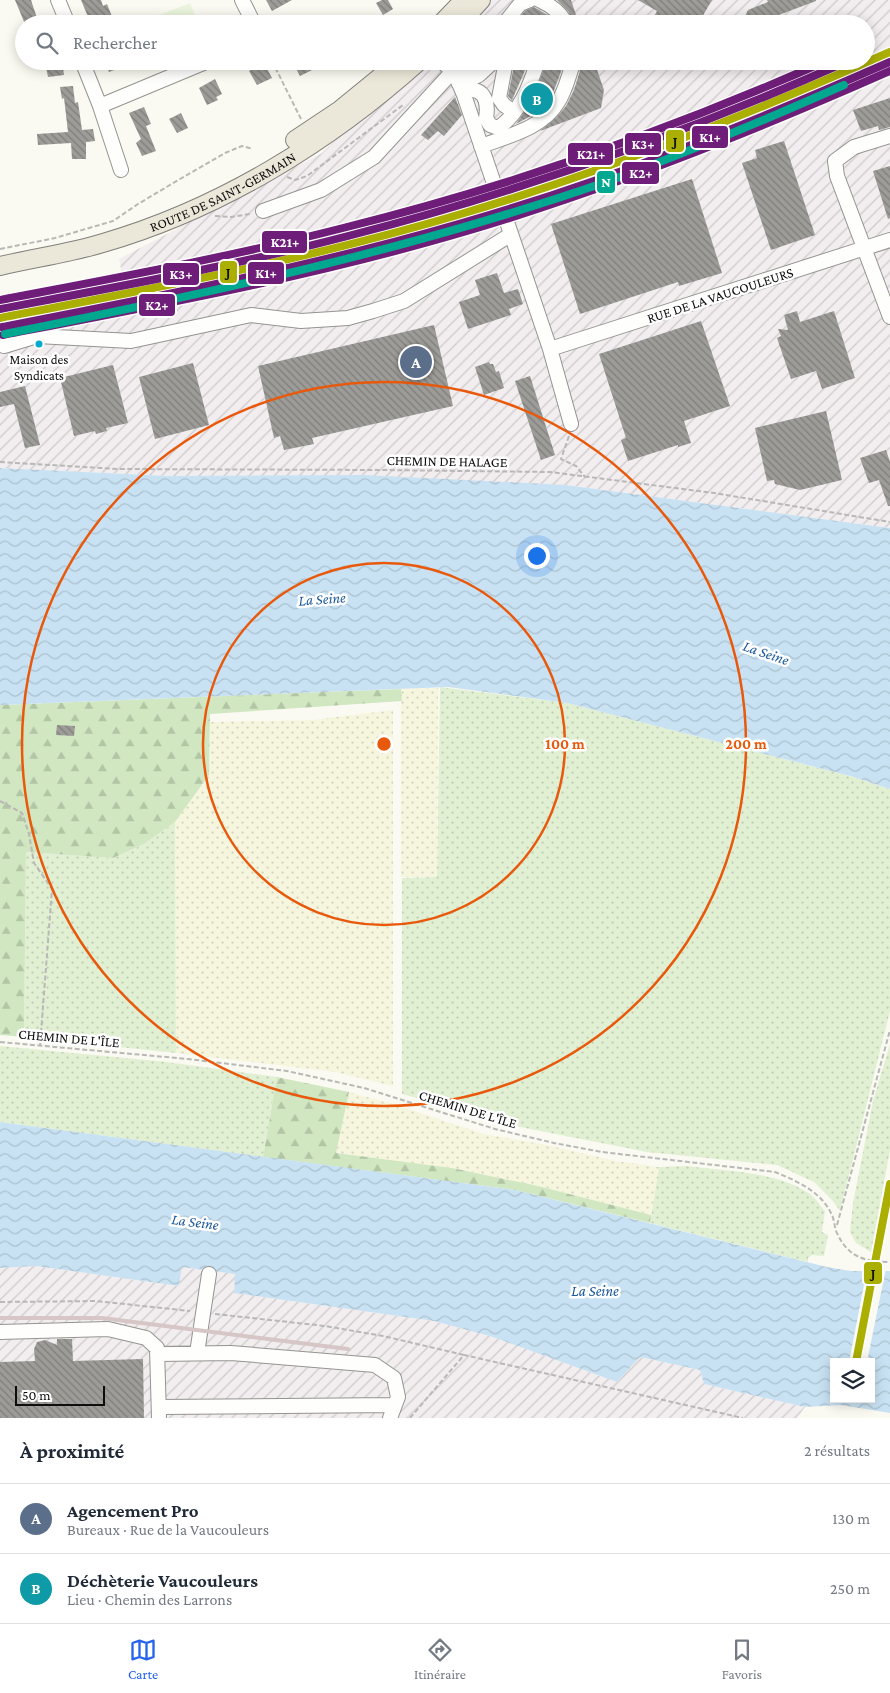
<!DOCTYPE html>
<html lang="fr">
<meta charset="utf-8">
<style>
body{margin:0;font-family:"Crimson Pro",serif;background:#f2f2f3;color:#1f2937}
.controls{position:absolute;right:15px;bottom:15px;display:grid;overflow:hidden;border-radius:0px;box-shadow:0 2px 12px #0003}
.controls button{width:45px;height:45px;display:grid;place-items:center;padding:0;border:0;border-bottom:1px solid #e0e1e3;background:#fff;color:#1f2937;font:25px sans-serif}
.scale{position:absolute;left:15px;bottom:12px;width:90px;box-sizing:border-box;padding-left:5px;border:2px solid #0d0d0d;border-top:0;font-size:14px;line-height:18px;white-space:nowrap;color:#0d0d0d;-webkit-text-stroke:4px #fff;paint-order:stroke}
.you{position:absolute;left:536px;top:555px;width:18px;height:18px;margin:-12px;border:4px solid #fff;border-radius:50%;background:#1a73e8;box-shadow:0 0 0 8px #1a73e833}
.badge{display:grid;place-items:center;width:32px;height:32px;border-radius:50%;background:#2563eb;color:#fff;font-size:16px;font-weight:700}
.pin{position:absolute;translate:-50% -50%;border:2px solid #fff;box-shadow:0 1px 5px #0006}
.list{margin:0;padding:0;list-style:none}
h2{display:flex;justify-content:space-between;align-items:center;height:65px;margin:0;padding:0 20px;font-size:21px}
h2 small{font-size:16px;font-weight:400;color:#747a83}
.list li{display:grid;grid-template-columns:32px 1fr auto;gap:15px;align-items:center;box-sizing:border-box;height:70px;padding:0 20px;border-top:1px solid #e0e1e3}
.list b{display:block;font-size:19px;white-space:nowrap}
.list p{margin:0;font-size:16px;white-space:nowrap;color:#747a83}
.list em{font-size:16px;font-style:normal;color:#747a83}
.icon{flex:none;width:28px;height:28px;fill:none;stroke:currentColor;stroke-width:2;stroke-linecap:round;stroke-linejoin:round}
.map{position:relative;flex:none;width:890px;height:1418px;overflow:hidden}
.search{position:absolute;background:#fff;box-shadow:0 2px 12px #0003;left:15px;right:15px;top:15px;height:55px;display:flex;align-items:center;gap:12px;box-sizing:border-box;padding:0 18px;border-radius:28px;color:#747a83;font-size:19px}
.sheet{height:205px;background:#fff}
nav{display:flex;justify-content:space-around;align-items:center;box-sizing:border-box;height:70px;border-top:1px solid #e0e1e3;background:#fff;font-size:14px;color:#747a83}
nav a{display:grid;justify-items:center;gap:2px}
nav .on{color:#2563eb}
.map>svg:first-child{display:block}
.industrial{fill:url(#industrial-furrows)}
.farmland{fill:url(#farmland-dots)}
.grass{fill:url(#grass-dots)}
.forest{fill:url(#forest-firs)}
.pitch{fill:#ebf4dc}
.water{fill:url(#water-waves);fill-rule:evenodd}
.pier{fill:#fafaf2}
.building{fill:url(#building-back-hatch)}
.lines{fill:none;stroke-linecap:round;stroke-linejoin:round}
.minor-casing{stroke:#949490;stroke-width:16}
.major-casing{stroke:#81817d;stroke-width:20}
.path{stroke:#b8b8b6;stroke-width:2;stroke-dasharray:5 2.5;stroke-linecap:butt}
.minor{stroke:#fefefd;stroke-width:14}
.major{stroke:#ece8d9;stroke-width:18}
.rail{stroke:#d6c6c5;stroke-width:4}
.rail-1-casing{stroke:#fff;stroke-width:11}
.rail-2-casing{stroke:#fff;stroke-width:11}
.rail-3-casing{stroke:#fff;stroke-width:11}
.rail-4-casing{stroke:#fff;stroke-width:11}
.rail-5-casing{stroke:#fff;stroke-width:11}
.rail-6-casing{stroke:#fff;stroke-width:11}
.rail-1{stroke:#aaaf02;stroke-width:8}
.rail-2{stroke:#6e1e78;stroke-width:8}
.rail-3{stroke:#6e1e78;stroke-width:8}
.rail-4{stroke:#6e1e78;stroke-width:8}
.rail-5{stroke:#6e1e78;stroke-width:8}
.rail-6{stroke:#00a88f;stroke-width:8}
.ring{fill:none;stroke:#e8590c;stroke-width:2.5}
.bus-dot{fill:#00a9ce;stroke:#fff;stroke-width:2}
.labels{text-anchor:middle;stroke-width:5;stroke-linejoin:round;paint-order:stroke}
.bus-label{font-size:13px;fill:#0d0d0d;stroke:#fff}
.street-label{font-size:14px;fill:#0d0d0d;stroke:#fff}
.water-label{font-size:15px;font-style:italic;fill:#1b589b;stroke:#fff}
.centre{fill:#e8590c;stroke:#fff;stroke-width:2.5}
.ring-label{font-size:15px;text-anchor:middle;font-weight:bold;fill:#e8590c;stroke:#fff;stroke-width:5;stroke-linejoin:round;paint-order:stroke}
.line-badge{stroke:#fff;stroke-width:2}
.badge-label{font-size:14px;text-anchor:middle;font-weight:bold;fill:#fff}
.pale-badge-label{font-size:14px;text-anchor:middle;font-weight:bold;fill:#111}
</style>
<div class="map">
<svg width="890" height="1418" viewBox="0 0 890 1418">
<defs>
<pattern id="industrial-furrows" width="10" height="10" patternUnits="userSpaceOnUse" patternTransform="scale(1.25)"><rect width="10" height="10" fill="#f2edef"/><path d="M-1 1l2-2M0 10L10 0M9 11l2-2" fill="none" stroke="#cecacc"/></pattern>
<pattern id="farmland-dots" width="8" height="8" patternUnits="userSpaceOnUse" patternTransform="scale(1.25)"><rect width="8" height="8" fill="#f6f6df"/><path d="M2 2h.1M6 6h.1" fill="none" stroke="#d2d2be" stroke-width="1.8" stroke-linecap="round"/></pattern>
<pattern id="grass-dots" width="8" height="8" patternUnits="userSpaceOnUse" patternTransform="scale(1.25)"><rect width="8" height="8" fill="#e1f0d3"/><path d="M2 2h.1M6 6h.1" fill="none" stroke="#c0cdb4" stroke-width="1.8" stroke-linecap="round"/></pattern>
<pattern id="forest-firs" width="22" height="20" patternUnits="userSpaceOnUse" patternTransform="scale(1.25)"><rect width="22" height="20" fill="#d1e7c1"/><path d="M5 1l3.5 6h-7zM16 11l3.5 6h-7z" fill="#b2c5a5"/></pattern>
<pattern id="water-waves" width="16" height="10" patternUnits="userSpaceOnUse" patternTransform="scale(1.25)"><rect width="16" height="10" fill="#c9e2f3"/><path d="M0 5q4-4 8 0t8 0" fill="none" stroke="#abc1cf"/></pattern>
<pattern id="building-back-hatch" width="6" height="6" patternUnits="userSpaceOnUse" patternTransform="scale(1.25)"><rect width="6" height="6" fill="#9d9c98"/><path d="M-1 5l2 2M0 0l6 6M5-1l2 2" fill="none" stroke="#7e7e7a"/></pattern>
</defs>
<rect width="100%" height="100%" fill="#fafaf2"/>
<path class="industrial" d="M486,0H890V528L566,485L170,476L0,468V329L128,303L119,259L322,153L420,61H866V24H460Z
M36,1266L179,1286L182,1267L236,1274L234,1293L434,1321L493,1337L617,1382L640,1357L700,1370L704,1384L805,1407L797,1418H0V1268Z"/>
<path class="farmland" d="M438,688L437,877H401V689Z
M393,710V1086L335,1072L176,1053L175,822L209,775L210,722L312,720Z
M349,1092L393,1104L484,1134L547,1145L616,1161L659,1167L651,1215L538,1186L452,1168L336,1153Z"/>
<path class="grass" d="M440,687L567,703L854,777L890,789V1011L840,1211L833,1201L814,1182L777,1165L647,1152L520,1127L402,1094V878L437,877Z
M175,822L176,1053L24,1037L26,852L113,858L144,844Z
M890,1044V1150L871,1252L856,1243L850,1232L853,1203L873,1101Z
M0,1046L167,1062L277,1077L263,1157L0,1122Z
M686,1166C723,1171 778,1171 810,1194C816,1198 820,1206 825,1211L822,1232L828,1235L824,1256L812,1255L808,1258V1262L650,1223L659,1167Z"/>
<path class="forest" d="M401,689L402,701L210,714L209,775L175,822L144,844L113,858L26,852L24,1037L0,1035V705Z
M277,1077L349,1092L336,1153L452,1168L538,1186L651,1215L650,1223L515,1190L263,1157Z"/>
<path class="pitch" d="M190,3L198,24H136Z"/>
<path class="water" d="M0,468L170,476L365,475L566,485L890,528V789L854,777L567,703L448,687L0,705Z
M0,1122L515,1190L827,1267L851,1271H890V1413L841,1405L805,1407L704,1384L700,1370L640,1357L617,1382L493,1337L434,1321L234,1293L235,1274L182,1267L179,1286L36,1266L0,1268ZM834,1362H871V1399H834Z"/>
<path class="pier" d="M886,1268L867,1362H849L867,1269Z"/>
<path class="building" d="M15,0H31L39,24H25Z
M81,0H101L103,6L107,4L113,19L109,21L110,24H91Z
M266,0H292L272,11Z
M382,0H388L393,9L383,15L376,3Z
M557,0H571L579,24H575L568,11Z
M638,0H712L698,24H650L657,11Z
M767,0H816V1L755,24H748L745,16L748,10L768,2Z
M534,7L549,16L556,24H515L525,11Z
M62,61L64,75L48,77L45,62Z
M105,61H135V62L109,72Z
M292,61H312L316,68L300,76Z
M515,61H529L512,100L508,96Z
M547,61H565L553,93L545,105L538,112L516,124L531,102Z
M583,61H594L604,90L601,108L540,131L557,117L566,106L574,90Z
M264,63L272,78L257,85L249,71Z
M215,79L222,94L216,97L218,100L207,105L199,88Z
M73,86L75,103L78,102L82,130L93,129L95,141L86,142V159H72L71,143L38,145L37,134L68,132L64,98L62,99L60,87Z
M455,97L462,115L444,136L438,131L428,140L421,135Z
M890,98V127L879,130L878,126L861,131L853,110Z
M144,107L151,124L146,126L156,151L142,156L136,143L141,139L129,113Z
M181,113L188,128L177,133L169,119Z
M784,141L815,235L771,250L742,163L757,158L755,150Z
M890,166V218L888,219L873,171Z
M692,179L722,273L679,286L678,282L580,314L551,224Z
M497,273L504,293L518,289L523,304L509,309L511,315L468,329L459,302L480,295L475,280Z
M797,311L800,322L834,311L855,378L822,389L816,371L791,379L777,338L781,336L778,329L788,330L784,315Z
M701,321L730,406L684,421L691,443L678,447V445L628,461L621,440L626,438L599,354Z
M434,325L453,406L312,438L314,444L284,450L280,436L274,438L258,366Z
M489,362L490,364H493L496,372L499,371L504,388L484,395L475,367Z
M193,363L209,425L155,439L139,377Z
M113,365L128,423L106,428L107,431L96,434L95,431L74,436L60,378Z
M530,376L555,455L541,460L515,381Z
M25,386L40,445L25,448L14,404L0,407V392Z
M826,411L842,480L800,490L775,484L774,480L767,481L755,428Z
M886,450L890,462V506H888L879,480L869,483L860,458Z
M57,725L75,726L74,736L56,735Z
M57,1339H72L73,1361L143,1359L144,1418H0V1362L35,1361L34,1349L37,1342L45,1340L57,1345Z"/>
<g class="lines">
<g class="minor-casing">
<path id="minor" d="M58,0L68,24
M242,0L253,22
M539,0C550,5 561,12 566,24
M504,24L520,4L530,0
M82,61L100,106L121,170
M439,61C454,68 458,81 464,95L550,349L571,424
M506,61L499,98L504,105L514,112
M457,75L471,69L479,61
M459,84L479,75L494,61
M463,92C483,84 489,101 486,118L490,125L498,128C520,113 530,85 538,61
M100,106L208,61
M890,136L854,147L835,161L837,176L890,317
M481,146C508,136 543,128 558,102C566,90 569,74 574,61
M263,211L321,190L374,157L453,71
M4,346L37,336L131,341L251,315L301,321L348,318L373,311L404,301L510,235
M550,349L890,240
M0,1332L108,1329L146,1338L157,1348L159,1418
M197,1353L209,1274
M158,1354L231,1353L375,1365L394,1378L398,1397L390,1418
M159,1407L395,1405"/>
</g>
<g class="major-casing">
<g id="major">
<path d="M441,24L464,0"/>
<path d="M459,24L481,0"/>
<path d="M295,140L340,110L400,61"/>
<path id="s1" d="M0,266C34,258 70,253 103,243C220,209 329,142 419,61"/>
</g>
</g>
<path class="path" d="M272,61L301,119
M287,177L295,180L307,176L403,105
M215,216L231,217L250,214
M0,249L55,238L113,221L138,204L180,179L225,153L242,146L253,149
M569,436L561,459L576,466L585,477
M0,462L118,469L380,470L550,472L714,493L890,522
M0,801L22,813L29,834L34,863L52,889L40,1046
M0,1042L188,1059L287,1071L364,1088L495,1129L554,1143L602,1152L775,1172C797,1181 820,1191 831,1213C835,1220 834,1229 838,1235C849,1258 867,1262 890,1262
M837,1225L890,1030
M0,1302L96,1301L190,1311
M215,1314L325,1326L383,1336L464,1355
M410,1418L464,1355L743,1418"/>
<use href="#minor" class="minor"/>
<use href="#major" class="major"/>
<path class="rail" d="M0,1318H102L348,1349"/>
<g class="rail-1-casing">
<path id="rail-1" d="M0,318C155,288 310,259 461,214C608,171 750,114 890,52
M856,1362L890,1184"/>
</g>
<g class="rail-2-casing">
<path id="rail-2" d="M2,327C156,297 311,267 462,223C609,181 751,123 890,62"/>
</g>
<g class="rail-3-casing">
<path id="rail-3" d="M0,309C116,287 233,266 348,236C520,192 686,133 848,61"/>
</g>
<g class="rail-4-casing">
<path id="rail-4" d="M3,335C159,305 315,276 467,231C612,188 752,132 890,71"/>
</g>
<g class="rail-5-casing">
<path id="rail-5" d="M0,300C115,278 230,257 343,228C509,187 670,130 826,61"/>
</g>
<g class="rail-6-casing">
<path id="rail-6" d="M5,334C207,294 409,250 603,183C685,154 765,120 844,85"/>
</g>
<use href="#rail-1" class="rail-1"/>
<use href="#rail-2" class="rail-2"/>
<use href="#rail-3" class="rail-3"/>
<use href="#rail-4" class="rail-4"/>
<use href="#rail-5" class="rail-5"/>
<use href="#rail-6" class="rail-6"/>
</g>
<g class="ring">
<circle cx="384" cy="744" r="181"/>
<circle cx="384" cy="744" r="362"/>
</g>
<circle class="bus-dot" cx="39" cy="344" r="4.5"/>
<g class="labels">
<g class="bus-label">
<text x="39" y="364">Maison des<tspan x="39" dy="16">Syndicats</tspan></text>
</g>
<g class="street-label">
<text dy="5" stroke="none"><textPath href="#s1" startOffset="236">ROUTE DE SAINT-GERMAIN</textPath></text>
<text transform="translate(720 295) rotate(-18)" y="5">RUE DE LA VAUCOULEURS</text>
<text transform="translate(447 461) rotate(1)" y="5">CHEMIN DE HALAGE</text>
<text transform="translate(69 1038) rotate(5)" y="5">CHEMIN DE L'ÎLE</text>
<text transform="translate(468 1109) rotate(17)" y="5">CHEMIN DE L'ÎLE</text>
</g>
<g class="water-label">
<text transform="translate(322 599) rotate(-4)" y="5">La Seine</text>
<text transform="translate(766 653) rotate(19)" y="5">La Seine</text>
<text transform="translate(195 1222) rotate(7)" y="5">La Seine</text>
<text x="595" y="1296">La Seine</text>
</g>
</g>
<circle cx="384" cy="744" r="8" class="centre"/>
<g class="ring-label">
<text x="565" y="749">100 m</text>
<text x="746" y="749">200 m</text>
</g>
<g class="line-badge">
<rect x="691" y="125" width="38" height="24" rx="5" fill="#6e1e78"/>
<rect x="665" y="129" width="20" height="24" rx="5" fill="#aaaf02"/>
<rect x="624" y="132" width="38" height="24" rx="5" fill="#6e1e78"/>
<rect x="567" y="142" width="47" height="24" rx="5" fill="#6e1e78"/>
<rect x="621" y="161" width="39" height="24" rx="5" fill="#6e1e78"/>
<rect x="596" y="170" width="20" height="24" rx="5" fill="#00a88f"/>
<rect x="261" y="230" width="47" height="24" rx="5" fill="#6e1e78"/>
<rect x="219" y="260" width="19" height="24" rx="5" fill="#aaaf02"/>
<rect x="247" y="261" width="38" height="24" rx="5" fill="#6e1e78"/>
<rect x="162" y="262" width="38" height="24" rx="5" fill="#6e1e78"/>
<rect x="138" y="293" width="38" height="24" rx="5" fill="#6e1e78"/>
<rect x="863" y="1261" width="20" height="24" rx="5" fill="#aaaf02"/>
</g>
<g class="badge-label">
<text x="710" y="142">K1+</text>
<text x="643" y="149">K3+</text>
<text x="591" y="159">K21+</text>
<text x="641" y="178">K2+</text>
<text x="606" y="187">N</text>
<text x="285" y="247">K21+</text>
<text x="266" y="278">K1+</text>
<text x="181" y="279">K3+</text>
<text x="157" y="310">K2+</text>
</g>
<g class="pale-badge-label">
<text x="675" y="146">J</text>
<text x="228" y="277">J</text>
<text x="873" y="1278">J</text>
</g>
</svg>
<div class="controls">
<button><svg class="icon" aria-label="layers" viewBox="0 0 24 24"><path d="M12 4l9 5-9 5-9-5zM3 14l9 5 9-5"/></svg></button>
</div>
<div class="scale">50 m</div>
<div class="you"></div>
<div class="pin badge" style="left:416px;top:362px;background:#5c6f8a">A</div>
<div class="pin badge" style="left:537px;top:99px;background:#0f9aa8">B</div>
<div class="search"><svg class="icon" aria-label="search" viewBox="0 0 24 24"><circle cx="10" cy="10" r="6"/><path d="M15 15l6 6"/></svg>Rechercher</div>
</div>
<section class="sheet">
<h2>À proximité<small>2 résultats</small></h2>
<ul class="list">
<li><span class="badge" style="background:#5c6f8a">A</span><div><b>Agencement Pro</b><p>Bureaux · Rue de la Vaucouleurs</p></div><em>130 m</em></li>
<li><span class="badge" style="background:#0f9aa8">B</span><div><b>Déchèterie Vaucouleurs</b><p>Lieu · Chemin des Larrons</p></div><em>250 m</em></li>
</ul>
</section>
<nav>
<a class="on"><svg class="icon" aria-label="map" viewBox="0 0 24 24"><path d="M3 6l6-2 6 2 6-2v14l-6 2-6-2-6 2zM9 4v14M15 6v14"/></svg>Carte</a>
<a><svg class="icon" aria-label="directions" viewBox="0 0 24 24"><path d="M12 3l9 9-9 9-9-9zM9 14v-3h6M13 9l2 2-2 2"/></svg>Itinéraire</a>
<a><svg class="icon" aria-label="saved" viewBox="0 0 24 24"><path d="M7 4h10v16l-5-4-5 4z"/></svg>Favoris</a>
</nav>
